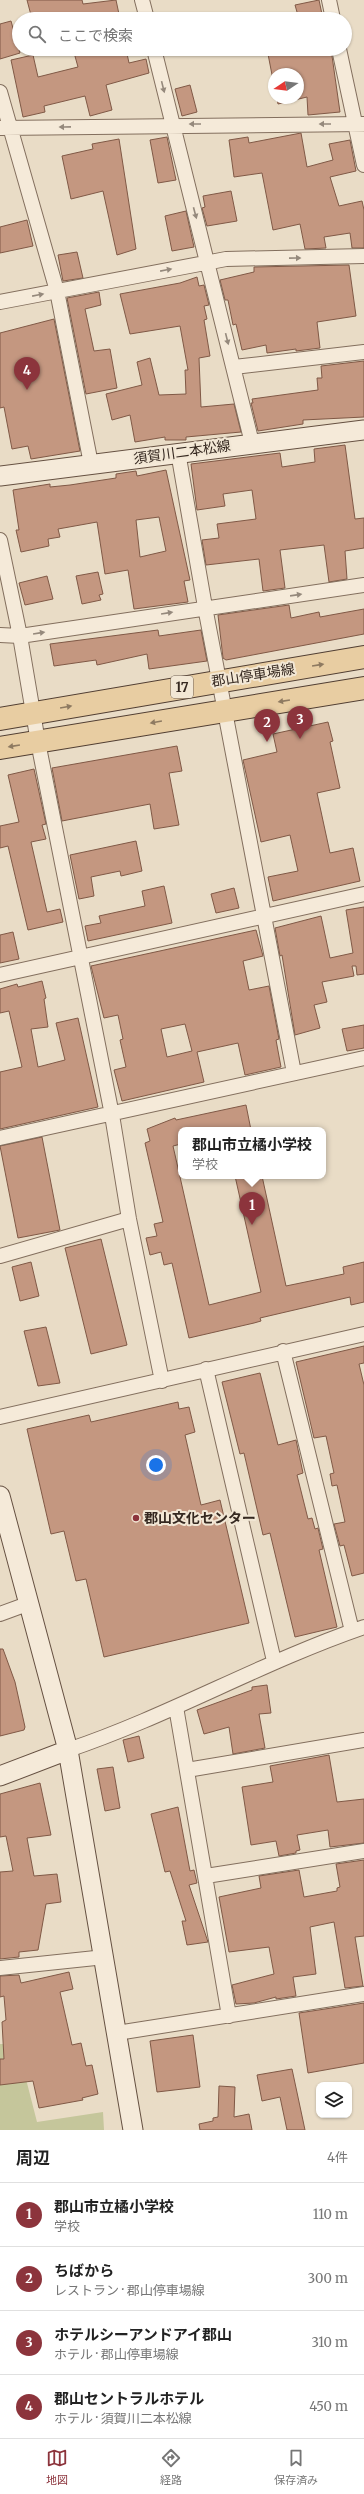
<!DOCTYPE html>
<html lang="ja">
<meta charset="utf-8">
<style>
body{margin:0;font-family:Merriweather,"Noto Sans JP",serif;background:#f2f2f2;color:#222}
.controls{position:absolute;right:12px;bottom:12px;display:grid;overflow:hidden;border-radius:8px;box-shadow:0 1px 3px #0004}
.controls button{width:36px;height:36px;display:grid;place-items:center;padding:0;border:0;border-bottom:1px solid #e0e0e0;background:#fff;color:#222;font:20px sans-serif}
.compass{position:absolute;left:268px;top:68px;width:36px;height:36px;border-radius:50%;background:#fff;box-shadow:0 1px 3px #0004;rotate:257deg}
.you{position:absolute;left:156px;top:1465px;width:14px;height:14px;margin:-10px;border:3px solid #fff;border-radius:50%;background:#1a73e8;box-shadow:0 0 0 6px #1a73e833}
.badge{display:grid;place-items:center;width:26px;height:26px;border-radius:50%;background:#8c343c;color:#fff;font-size:13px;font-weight:700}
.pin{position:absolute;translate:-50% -33px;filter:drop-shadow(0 1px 2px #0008)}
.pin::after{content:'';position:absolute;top:21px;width:14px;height:12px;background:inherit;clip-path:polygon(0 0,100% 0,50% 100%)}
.popup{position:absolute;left:178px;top:1127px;width:148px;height:52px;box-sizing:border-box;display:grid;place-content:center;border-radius:8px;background:#fff;filter:drop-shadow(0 1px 3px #0005);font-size:13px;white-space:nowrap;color:#767676}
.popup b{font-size:15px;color:#222}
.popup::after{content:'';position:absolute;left:50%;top:100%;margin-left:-8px;border:8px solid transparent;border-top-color:#fff}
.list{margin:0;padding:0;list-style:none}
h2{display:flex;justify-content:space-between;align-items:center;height:52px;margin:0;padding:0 16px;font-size:17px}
h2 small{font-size:13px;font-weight:400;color:#767676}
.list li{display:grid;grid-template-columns:26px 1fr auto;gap:12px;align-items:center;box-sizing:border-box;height:64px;padding:0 16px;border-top:1px solid #e0e0e0}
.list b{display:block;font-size:15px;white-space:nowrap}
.list p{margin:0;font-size:13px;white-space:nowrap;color:#767676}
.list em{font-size:13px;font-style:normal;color:#767676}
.icon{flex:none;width:22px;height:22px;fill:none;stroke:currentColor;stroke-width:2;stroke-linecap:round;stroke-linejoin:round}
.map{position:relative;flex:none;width:364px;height:2130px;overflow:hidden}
.search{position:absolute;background:#fff;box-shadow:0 1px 3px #0004;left:12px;right:12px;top:12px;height:44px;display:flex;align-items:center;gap:10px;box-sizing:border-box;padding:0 14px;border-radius:22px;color:#767676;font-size:15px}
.sheet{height:308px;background:#fff}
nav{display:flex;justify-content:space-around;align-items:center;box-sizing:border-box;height:56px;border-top:1px solid #e0e0e0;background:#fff;font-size:11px;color:#767676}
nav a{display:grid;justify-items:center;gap:2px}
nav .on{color:#8c343c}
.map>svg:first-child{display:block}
.green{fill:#c5c69b}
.building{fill:#c49780;stroke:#805946;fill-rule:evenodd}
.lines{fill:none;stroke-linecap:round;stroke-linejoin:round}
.street-casing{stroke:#836f5e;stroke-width:16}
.secondary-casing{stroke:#655041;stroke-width:21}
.primary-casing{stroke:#513e32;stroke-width:24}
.street{stroke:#f5ead9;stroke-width:14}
.secondary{stroke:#f5ead9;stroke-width:19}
.primary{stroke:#e8cda2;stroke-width:22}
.oneway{fill:#95897c}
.oneway2{fill:#8e7a61}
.poi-dot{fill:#8c343c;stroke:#f2e7d5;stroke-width:1.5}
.labels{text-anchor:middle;stroke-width:4;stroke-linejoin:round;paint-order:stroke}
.shield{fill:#f2e7d5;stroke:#6e6156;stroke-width:1}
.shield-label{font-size:13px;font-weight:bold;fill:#352820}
.street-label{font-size:14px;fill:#352820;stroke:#f2e7d5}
.poi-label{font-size:14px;font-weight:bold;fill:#352820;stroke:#f2e7d5;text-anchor:start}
</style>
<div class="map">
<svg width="364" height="2130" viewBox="0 0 364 2130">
<rect width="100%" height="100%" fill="#e9dcc6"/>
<path class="green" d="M0,2044H17L37,2122L103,2112L104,2130H0Z"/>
<path class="building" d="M27,0H82L83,4L116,0L120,19H32Z
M319,0L323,19H299L295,5Z
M11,21L20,53L0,59V24Z
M73,49H126L129,63L146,59L149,73L106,85L112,110L90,116L85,96L44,106L45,112L23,117L11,60L33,55L38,77L78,67Z
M267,49H331L340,112L308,115L307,97L278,104L277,98H298V74H274V85Z
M190,85L197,112L182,116L175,89Z
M301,133L307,167L333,160L329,144L350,140L356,171L330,177L339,206L362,201L364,210V248H352L350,233L324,237L326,248L305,249L300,224L273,230L262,173L234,177L229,140L248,137L249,143Z
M167,137L176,180L158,183L150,140Z
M119,139L136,249L117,255L103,191L71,199L62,156L93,149L92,144Z
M231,191L237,221L207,226L202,208L205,207L203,196Z
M186,211L194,247L172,251L165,216Z
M27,220L33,246L0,253V227Z
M77,252L83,278L63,281L58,255Z
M349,265L356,316L317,322L320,348L296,351V349L267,353L266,345L242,350L236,324L233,325L228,300H225L220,280L254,272V267Z
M197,277L199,286L204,285L209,305L204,306L207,319L204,320L210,356L199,358L201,407L234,404L241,432L186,437V440H165V437L135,442L130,415L112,420L106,394L142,385L137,362L150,358L159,395L186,394L185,370H188L180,326L130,334L120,294L180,283Z
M99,292L101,305L85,309L94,351L110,349L117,388L86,394L67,298Z
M54,319L80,451L31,459L28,446L12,449L4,407L0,408V333Z
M364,361V417L303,420V424L258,431L251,403H253L252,399L318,390L317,378H322L321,366Z
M345,445L355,519L364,518V548L345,551L347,579L329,582L324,545L280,550L285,588L263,591L259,559L206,565L202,540L219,538L217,524L256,519L252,490L223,494L225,506L197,510L191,464L280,453L282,467L315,462L314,449Z
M166,470L190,580L184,581L188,602L134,609L128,570L105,574L97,522L58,529L60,537L48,539L49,546L21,552L16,530H19L13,490L50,484V487L70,485L116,478V474L136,471L137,476ZM159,517L166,551L140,557L136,520Z
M98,572L103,594L99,595L101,600L82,604L76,576Z
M47,576L53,599L25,605L19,583Z
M289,605L291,618L319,612L320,617L364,609V634L226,660L223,658L218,615Z
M158,630L159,636L201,630L207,661L149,669L147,654L97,665L96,660L54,666L50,644Z
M328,722L333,741L330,742L340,788L317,793L330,853L353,848L360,881L273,901L268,877L298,871L290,835L261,842L243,760L277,752L273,734Z
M177,746L182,771L169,773L179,825L154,829L150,804L62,821L52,768Z
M34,769L46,824L42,825L46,839L31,842L47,912L60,909L63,922L28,930L8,846L0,848V826L19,822L8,775Z
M136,841L142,871L121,876L120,871L91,877L94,896L79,899L70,855Z
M164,886L172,923L88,941L85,926L101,923L99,916L145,906L142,891Z
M234,888L239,908L216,913L211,894Z
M364,907V974L357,975L356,966H352L354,976L322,982L327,1002L314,1005L320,1028L295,1035L282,955L280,956L275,928L321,916L330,958L353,953L346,910Z
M256,930L263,956L243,961L249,990L269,986L279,1039L276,1040L281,1067L245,1075L238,1043L197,1052L204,1082L122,1101L114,1070L126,1067L120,1040L123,1039L118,1015L104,1018L91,966ZM185,1024L192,1051L167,1057L161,1029Z
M13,932L19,959L0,963V935Z
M42,981L46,998L44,999L48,1027L31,1029L38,1067L65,1060L56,1023L78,1018L98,1107L0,1129V1072L22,1067L9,1011L0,1013V989L17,984L18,987Z
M364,1025V1048L347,1051L342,1029Z
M246,1105L251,1130H181V1144L173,1146L209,1305L261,1292L235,1176H262L286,1286L344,1274L343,1267L364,1262V1302L351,1305L350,1297L260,1318L261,1321L254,1323L189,1338L172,1263L164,1265L161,1252L150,1255L146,1238L157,1236L154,1224L163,1222L145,1143L150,1141L147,1129L175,1118L176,1120Z
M42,1137L60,1230L18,1238L0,1146Z
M101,1239L127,1345L91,1354L65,1248Z
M31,1262L39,1296L20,1301L12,1267Z
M46,1327L60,1383L38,1386L24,1331Z
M364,1346V1363L359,1364L364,1385V1573L352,1576L344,1545L340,1546L334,1524L345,1522L337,1485L332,1486L330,1474L334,1473L326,1436L314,1438L296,1362Z
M260,1373L278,1445L296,1440L303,1473L297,1475L308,1519L312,1518L315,1529L318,1528L323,1549L319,1550L337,1627L295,1637L270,1533L263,1535L244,1453L240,1454L222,1382Z
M178,1402L179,1409L189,1407L195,1432L185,1435L201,1505L220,1500L249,1623L104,1657L86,1579L76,1581L64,1531L51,1534L27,1429L89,1415L91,1422Z
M0,1649H3L15,1682L25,1727L24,1730L0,1736Z
M267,1685L271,1713L259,1714L265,1748L233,1754L229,1727L204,1734L197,1710L252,1690V1687Z
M139,1736L144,1758L128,1762L123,1740Z
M329,1755L337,1802L364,1799V1843L330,1847L328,1830L297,1835L300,1850L296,1851V1853L279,1856L276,1841L251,1845L242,1787L273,1782L270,1766Z
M113,1767L120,1808L105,1811L97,1769Z
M40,1783L51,1835L27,1838L34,1876L57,1874L61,1902L46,1904L38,1950L19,1952V1957L0,1959V1872L13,1871L6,1836L0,1837V1794Z
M178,1807L190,1871L194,1870L197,1883L189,1885L208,1942L187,1945L182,1921H186L170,1871L165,1872L151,1814Z
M364,1860V1936L355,1937L363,1986L345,1988L334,1922L310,1927L316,1974L293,1977L296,1996L276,1999V1997L254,2003L236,2004L232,1985L274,1974L269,1947L229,1952L219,1897L261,1888L259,1876L299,1870L304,1897L337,1891V1888L340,1887L336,1864Z
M69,1972L73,1989L60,1992L72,2045L81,2043L86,2066L92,2065L98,2094L82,2098L83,2100L39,2108L33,2081L0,2085V2059H4L2,2022L6,2020L4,1996L0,1997V1976L19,1975L21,1983Z
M364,2003V2063L308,2073L299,2013Z
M193,2035L200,2087L157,2092L150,2041Z
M292,2069L305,2130H287L280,2097L262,2101L257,2075Z
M219,2086L235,2087L234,2117L249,2114L252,2130H200L199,2124L213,2121V2118L218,2117Z"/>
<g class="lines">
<g class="street-casing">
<path id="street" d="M142,0L147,19
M329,0L333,19
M154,49L252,443
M339,49L364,165
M0,92L57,291L91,464
M0,128L364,124
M0,302L226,259L364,256
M234,367L364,352
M178,452L205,607L294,1073
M0,540L20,636L38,742L112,1115L129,1219L162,1381
M0,635L20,636L364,585
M0,975L364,894
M0,1138L364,1058
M0,1256L129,1219
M283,1351L352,1631
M206,1369L274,1661
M0,1417L364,1334
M0,1614L30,1603
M176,1707L229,2016
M68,1750C169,1716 262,1662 364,1627
M187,1770L364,1740
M206,1876L364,1851
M0,1968L105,1957
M117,2033L364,1994"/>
</g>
<g class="secondary-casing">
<path id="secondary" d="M0,476L364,430
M0,1496L68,1750L133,2130
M0,1776L68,1750"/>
</g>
<g class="primary-casing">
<path id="primary" d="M0,719L364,657
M0,748L364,688"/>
</g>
<use href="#street" class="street"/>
<use href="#secondary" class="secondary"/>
<use href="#primary" class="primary"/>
</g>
<defs><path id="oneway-solid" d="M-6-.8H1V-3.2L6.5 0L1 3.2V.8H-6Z"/></defs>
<g class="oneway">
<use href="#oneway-solid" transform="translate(163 87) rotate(76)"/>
<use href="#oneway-solid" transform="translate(195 124) rotate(180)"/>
<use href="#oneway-solid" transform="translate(325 124) rotate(180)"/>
<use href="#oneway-solid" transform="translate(65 127) rotate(179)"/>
<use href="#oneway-solid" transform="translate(195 213) rotate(75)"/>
<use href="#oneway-solid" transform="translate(295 258) rotate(-1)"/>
<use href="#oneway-solid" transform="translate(166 270) rotate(-11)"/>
<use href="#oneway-solid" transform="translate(38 295) rotate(-11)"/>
<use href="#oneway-solid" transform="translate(227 339) rotate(76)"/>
<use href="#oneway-solid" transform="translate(296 595) rotate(-8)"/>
<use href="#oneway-solid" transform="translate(167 613) rotate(-9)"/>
<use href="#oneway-solid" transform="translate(39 633) rotate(-9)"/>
</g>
<g class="oneway2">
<use href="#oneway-solid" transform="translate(318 665) rotate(-9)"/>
<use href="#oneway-solid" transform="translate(284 701) rotate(171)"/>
<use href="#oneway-solid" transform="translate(66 707) rotate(-10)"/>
<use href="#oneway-solid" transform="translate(156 722) rotate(170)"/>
<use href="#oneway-solid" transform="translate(14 746) rotate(171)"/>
</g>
<circle class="poi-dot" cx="136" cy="1518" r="4"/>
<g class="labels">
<rect class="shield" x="171" y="676" width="22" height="22" rx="3"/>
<g class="shield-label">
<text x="182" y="692">17</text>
</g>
<g class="street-label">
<text transform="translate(182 452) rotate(-8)" y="5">須賀川二本松線</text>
<text transform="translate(253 675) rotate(-9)" y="5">郡山停車場線</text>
</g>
<g class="poi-label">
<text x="144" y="1523">郡山文化センター</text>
</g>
</g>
</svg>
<div class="controls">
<button><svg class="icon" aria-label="layers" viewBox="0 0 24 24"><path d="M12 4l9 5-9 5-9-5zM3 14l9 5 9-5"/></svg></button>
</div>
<svg class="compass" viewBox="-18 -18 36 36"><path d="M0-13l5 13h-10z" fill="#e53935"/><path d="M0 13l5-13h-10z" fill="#767676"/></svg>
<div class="you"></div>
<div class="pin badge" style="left:252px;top:1225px">1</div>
<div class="popup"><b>郡山市立橘小学校</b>学校</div>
<div class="pin badge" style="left:267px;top:742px">2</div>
<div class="pin badge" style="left:300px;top:739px">3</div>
<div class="pin badge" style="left:27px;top:390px">4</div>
<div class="search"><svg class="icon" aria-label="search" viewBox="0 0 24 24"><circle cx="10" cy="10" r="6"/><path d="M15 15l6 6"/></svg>ここで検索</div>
</div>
<section class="sheet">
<h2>周辺<small>4件</small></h2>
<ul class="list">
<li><span class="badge">1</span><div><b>郡山市立橘小学校</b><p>学校</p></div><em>110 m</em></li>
<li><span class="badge">2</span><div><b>ちばから</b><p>レストラン · 郡山停車場線</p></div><em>300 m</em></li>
<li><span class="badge">3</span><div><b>ホテルシーアンドアイ郡山</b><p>ホテル · 郡山停車場線</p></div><em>310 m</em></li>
<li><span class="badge">4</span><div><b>郡山セントラルホテル</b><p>ホテル · 須賀川二本松線</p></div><em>450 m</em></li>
</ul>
</section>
<nav>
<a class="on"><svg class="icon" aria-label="map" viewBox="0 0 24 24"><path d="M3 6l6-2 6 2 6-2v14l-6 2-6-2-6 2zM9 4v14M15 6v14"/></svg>地図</a>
<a><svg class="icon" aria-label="directions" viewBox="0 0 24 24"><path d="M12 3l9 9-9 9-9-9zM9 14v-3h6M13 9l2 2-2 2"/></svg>経路</a>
<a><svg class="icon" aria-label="saved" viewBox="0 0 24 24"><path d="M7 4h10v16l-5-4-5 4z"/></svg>保存済み</a>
</nav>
